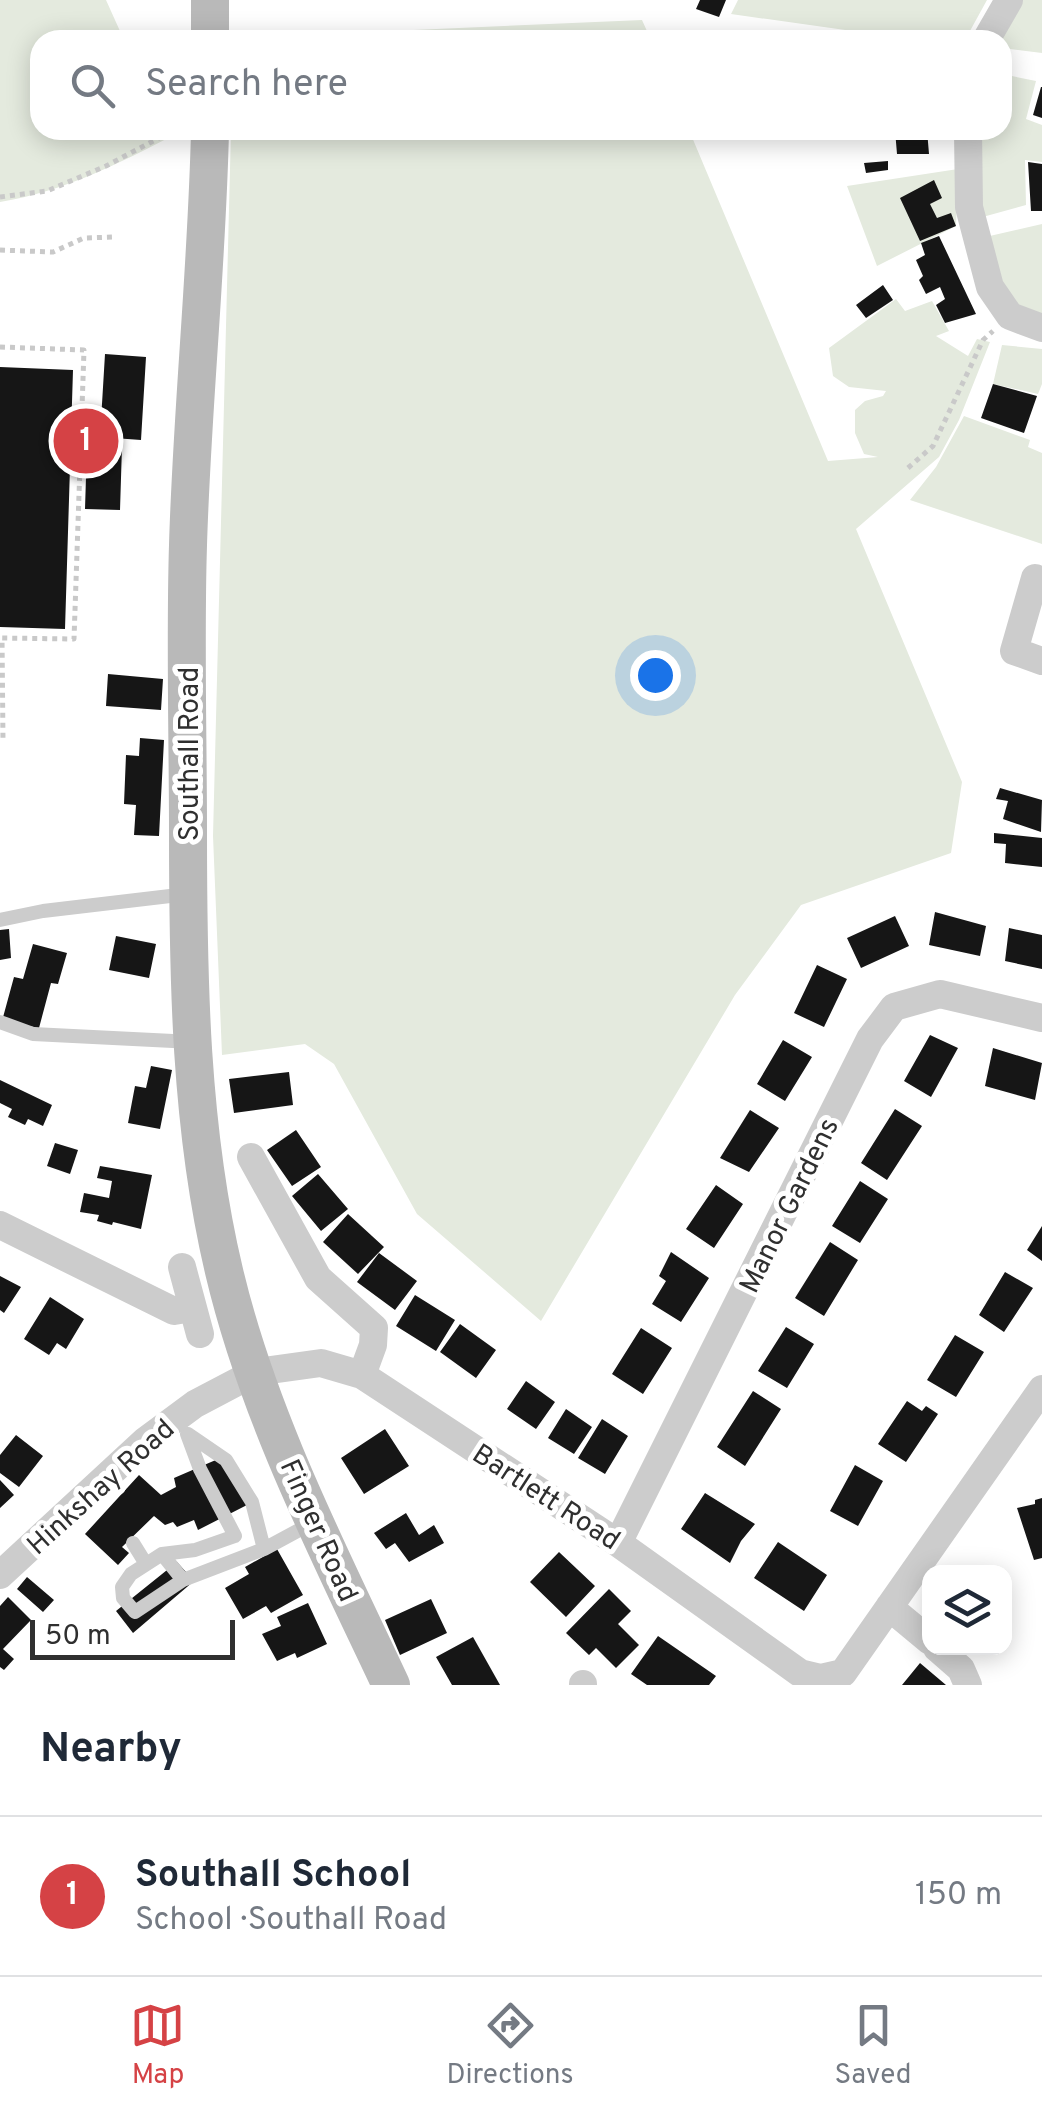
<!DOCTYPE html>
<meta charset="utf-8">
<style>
body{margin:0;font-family:Overpass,sans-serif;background:#f6f6f7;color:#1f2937}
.controls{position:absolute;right:30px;bottom:30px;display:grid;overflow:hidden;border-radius:20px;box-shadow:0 5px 25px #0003}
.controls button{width:90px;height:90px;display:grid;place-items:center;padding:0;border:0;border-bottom:2px solid #e0e1e3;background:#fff;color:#1f2937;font:50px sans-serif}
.scale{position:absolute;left:30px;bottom:25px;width:205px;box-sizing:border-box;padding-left:10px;border:5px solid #2f2f2f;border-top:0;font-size:28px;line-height:35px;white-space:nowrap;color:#2f2f2f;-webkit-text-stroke:8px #fff;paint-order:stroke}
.you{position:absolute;left:655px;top:675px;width:35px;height:35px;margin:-25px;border:8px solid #fff;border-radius:50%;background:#1a73e8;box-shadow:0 0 0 15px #1a73e833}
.badge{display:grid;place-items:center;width:65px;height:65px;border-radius:50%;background:#d54245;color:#fff;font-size:32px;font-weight:700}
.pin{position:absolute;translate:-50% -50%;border:5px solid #fff;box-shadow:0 2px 10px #0006}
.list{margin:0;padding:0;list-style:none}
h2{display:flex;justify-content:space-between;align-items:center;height:130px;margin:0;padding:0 40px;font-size:42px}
h2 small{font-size:32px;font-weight:400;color:#747a83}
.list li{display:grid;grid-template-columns:65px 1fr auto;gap:30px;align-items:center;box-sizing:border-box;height:160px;padding:0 40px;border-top:2px solid #e0e1e3}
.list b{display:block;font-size:38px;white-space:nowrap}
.list p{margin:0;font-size:32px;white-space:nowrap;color:#747a83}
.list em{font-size:32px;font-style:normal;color:#747a83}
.icon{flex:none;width:55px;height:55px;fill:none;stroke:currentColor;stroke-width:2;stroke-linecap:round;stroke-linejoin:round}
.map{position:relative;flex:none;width:1042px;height:1685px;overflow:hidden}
.search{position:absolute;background:#fff;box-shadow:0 5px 25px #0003;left:30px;right:30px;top:30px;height:110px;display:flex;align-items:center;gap:25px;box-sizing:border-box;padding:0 35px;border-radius:30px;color:#747a83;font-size:38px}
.sheet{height:290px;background:#fff}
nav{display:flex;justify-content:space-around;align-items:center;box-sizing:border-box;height:140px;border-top:2px solid #e0e1e3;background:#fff;font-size:28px;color:#747a83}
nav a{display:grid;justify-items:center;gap:5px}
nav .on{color:#d54245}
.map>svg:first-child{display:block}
.green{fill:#e4eade}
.building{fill:#161616}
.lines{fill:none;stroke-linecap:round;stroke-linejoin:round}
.path{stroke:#c9c9c9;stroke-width:5;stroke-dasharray:5 5;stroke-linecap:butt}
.lane{stroke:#ccc;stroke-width:14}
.street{stroke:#ccc;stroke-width:28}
.secondary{stroke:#b9b9b9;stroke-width:38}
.labels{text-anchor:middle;stroke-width:10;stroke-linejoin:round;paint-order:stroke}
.street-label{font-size:28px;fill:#2f2f2f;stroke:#fff}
</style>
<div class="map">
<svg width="1042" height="1685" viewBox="0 0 1042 1685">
<rect width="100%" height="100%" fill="#fff"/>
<path class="green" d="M0,0H106L124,40H40V130H172L176,134C118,164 65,191 0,202Z
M738,0H987L965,40H916L731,14Z
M1020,0H1042V53L1002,48L1000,40Z
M642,20L651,40H229V38Z
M1002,74L1036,81L1026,119L1042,125V162L1025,160L1026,205L979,218L975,130H1002Z
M231,130H689L828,461L878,457L864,454L855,433V410L865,401L883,396L886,391L849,387L833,376L829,348L896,299L905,311L932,301L949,331L936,336L968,356L977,339L990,342L959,420L939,457L856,529L962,782L951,853L801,905L735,995L541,1321L417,1214L334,1064L305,1044L222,1055L213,836Z
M958,169L956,226L877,266L847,186Z
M1042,224V317C995,295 993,285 981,238Z
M1002,345L1042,349V384L1038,394L993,384Z
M964,416L1030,440L1028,447L1042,453V544L910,500L936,467Z"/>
<path class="building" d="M700,0H726L719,17L696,9Z
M1041,87H1042V118L1033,115Z
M895,130H927L929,154H897Z
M888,161V170L866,173L864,163Z
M1028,162L1042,164V211H1031Z
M934,180L942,198L930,204L937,218L951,213L956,226L920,241L900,198Z
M939,236L976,314L945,323L936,305L945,299L940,287L926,294L919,280L923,276L916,260L925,255L921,243Z
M883,285L893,300L866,318L856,305Z
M105,354L146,357L141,440L100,437Z
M0,367L73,370L65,629L0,627Z
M993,384L1037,396L1024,433L981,418Z
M87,445L122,446L120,510L85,509Z
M108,674L163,679L161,710L106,706Z
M140,738L164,740L159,836L134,835L136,805L124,804L126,755L139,756Z
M1000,788L1042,800L1041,832L1003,819L1008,801L996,799Z
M994,833L1042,838V867L1005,863L1006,844L994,843Z
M935,912L986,926L980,956L929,945Z
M895,916L909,946L861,968L847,938Z
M1009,928L1042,935V969L1005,961Z
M9,929L11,958L0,960V930Z
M116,936L156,944L149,978L109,970Z
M33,944L67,953L58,984L51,983L39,1028L2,1021L14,977L23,979Z
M817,965L847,979L824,1027L794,1013Z
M930,1035L958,1048L931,1097L904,1081Z
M783,1040L812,1057L785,1101L757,1084Z
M993,1048L1042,1063L1035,1100L985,1086Z
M151,1066L172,1070L160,1129L128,1123L135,1086L146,1088Z
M289,1072L293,1105L234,1113L229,1079Z
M0,1080L52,1105L43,1126L28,1119L25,1125L8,1117L12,1109L0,1103Z
M895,1109L922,1126L887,1180L861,1163Z
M750,1110L779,1128L749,1172L720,1158Z
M296,1130L321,1167L292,1186L267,1150Z
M55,1143L78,1150L70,1174L47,1166Z
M100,1166L152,1175L141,1229L113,1222L112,1225L97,1221L99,1215L80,1212L84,1193L109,1198L112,1181L97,1178Z
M318,1174L348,1209L321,1231L292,1196Z
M860,1181L888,1199L860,1243L832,1226Z
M716,1185L743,1204L714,1248L686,1229Z
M348,1214L384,1247L358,1274L323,1242Z
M1042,1226V1261L1027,1250Z
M830,1242L858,1260L824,1316L795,1298Z
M671,1252L709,1278L681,1322L652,1304L666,1281L659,1276Z
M379,1253L417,1281L395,1310L357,1282Z
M1005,1272L1033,1288L1004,1332L979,1315Z
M0,1276L21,1287L4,1313L0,1310Z
M415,1295L455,1320L436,1351L396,1326Z
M50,1297L84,1319L66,1349L57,1343L49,1355L24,1339Z
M460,1324L496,1350L476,1378L440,1352Z
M786,1327L814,1344L787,1388L758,1371Z
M641,1328L672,1348L643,1394L612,1374Z
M955,1335L984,1352L956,1397L927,1380Z
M526,1381L555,1402L536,1429L507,1409Z
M753,1391L781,1409L745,1466L717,1447Z
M907,1401L922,1411L926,1406L938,1414L906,1462L878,1444Z
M566,1409L592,1427L574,1454L548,1438Z
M602,1419L628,1436L605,1474L578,1458Z
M385,1429L409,1466L364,1494L341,1458Z
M16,1435L43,1456L19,1487L0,1473V1455Z
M225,1456L247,1505L198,1530L194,1520L177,1527L173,1522L165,1525L154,1516L122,1547L129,1553L118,1565L85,1534L139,1475L161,1495L176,1487L174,1478Z
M855,1465L883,1481L858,1526L830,1511Z
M0,1480L14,1495L0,1508Z
M705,1493L755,1524L741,1541L730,1563L681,1529Z
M1042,1498V1558L1034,1560L1017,1508L1035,1504V1500Z
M406,1513L419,1535L434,1525L444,1543L409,1562L395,1543L386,1549L374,1533Z
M778,1542L827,1575L804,1611L754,1578Z
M277,1549L303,1595L271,1613L266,1606L243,1619L225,1588L249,1574L245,1567Z
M559,1552L595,1586L566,1617L530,1582Z
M177,1562L194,1581L133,1633L116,1611Z
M27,1577L54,1600L43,1612L17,1589Z
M609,1589L631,1611L618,1624L639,1645L616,1668L596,1648L589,1655L566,1633Z
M8,1597L31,1620L3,1649L14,1659L4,1670L0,1667V1606Z
M431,1599L447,1633L400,1655L385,1620Z
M308,1603L327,1644L297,1658L295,1653L277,1661L262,1634L281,1626L277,1617Z
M658,1636L716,1676L709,1685H647L631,1674Z
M473,1637L500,1685H452L436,1657Z
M920,1663L946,1685H902Z"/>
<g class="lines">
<path class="path" d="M0,197L47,191L106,166L174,130
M0,250L53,252L84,238L115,237
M0,347L84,350L74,639L2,638L3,742
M908,468L933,446L983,340L993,331"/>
<path class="lane" d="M793,38L816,40
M0,920L43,911L187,894
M0,1022L33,1034L193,1042
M187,1434L200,1469L235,1536L195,1550L162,1554L131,1574L122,1587L123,1598L135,1612L183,1580L264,1549L312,1523
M188,1434L226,1460L252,1502L264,1549
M133,1543L146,1564
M162,1554L183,1580"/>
<path class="street" d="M986,40L1009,0
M968,130L969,207L990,287L1010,316L1042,328
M1035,578L1014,651L1042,661
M251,1157L318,1278L374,1328L373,1345L362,1375
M0,1225L174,1311L192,1308
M182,1267L200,1334
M618,1543L870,1039L894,1007L940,994L1042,1018
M0,1575L145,1441L195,1404L256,1372L321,1363L362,1375L618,1543L800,1673L821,1678L843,1673L1042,1389
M889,1607L930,1641
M937,1648L961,1669L968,1685
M583,1684V1685"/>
<path class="secondary" d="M210,0V40
M210,130C207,269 192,407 188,545C185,641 188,737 188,833C188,978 190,1128 224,1271C258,1415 328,1551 391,1685"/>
</g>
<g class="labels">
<g class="street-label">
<text transform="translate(188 754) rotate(-90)" y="10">Southall Road</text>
<text transform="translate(788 1205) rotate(-64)" y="10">Manor Gardens</text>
<text transform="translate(100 1486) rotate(-42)" y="10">Hinkshay Road</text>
<text transform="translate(547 1496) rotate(33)" y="10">Bartlett Road</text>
<text transform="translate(320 1530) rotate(66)" y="10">Finger Road</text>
</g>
</g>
</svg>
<div class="controls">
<button><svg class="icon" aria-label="layers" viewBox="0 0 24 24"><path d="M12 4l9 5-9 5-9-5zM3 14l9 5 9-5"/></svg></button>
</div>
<div class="scale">50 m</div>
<div class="you"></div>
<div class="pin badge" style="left:86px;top:441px">1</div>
<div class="search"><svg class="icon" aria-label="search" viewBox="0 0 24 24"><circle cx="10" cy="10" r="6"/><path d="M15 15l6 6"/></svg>Search here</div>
</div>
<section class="sheet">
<h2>Nearby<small></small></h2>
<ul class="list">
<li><span class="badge">1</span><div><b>Southall School</b><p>School · Southall Road</p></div><em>150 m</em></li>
</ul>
</section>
<nav>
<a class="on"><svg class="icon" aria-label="map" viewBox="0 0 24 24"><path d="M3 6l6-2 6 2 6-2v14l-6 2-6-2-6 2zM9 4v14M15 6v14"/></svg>Map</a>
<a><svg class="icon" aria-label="directions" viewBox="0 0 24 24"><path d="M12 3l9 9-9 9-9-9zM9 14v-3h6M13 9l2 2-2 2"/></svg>Directions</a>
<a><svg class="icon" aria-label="saved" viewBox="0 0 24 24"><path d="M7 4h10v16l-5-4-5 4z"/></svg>Saved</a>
</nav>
